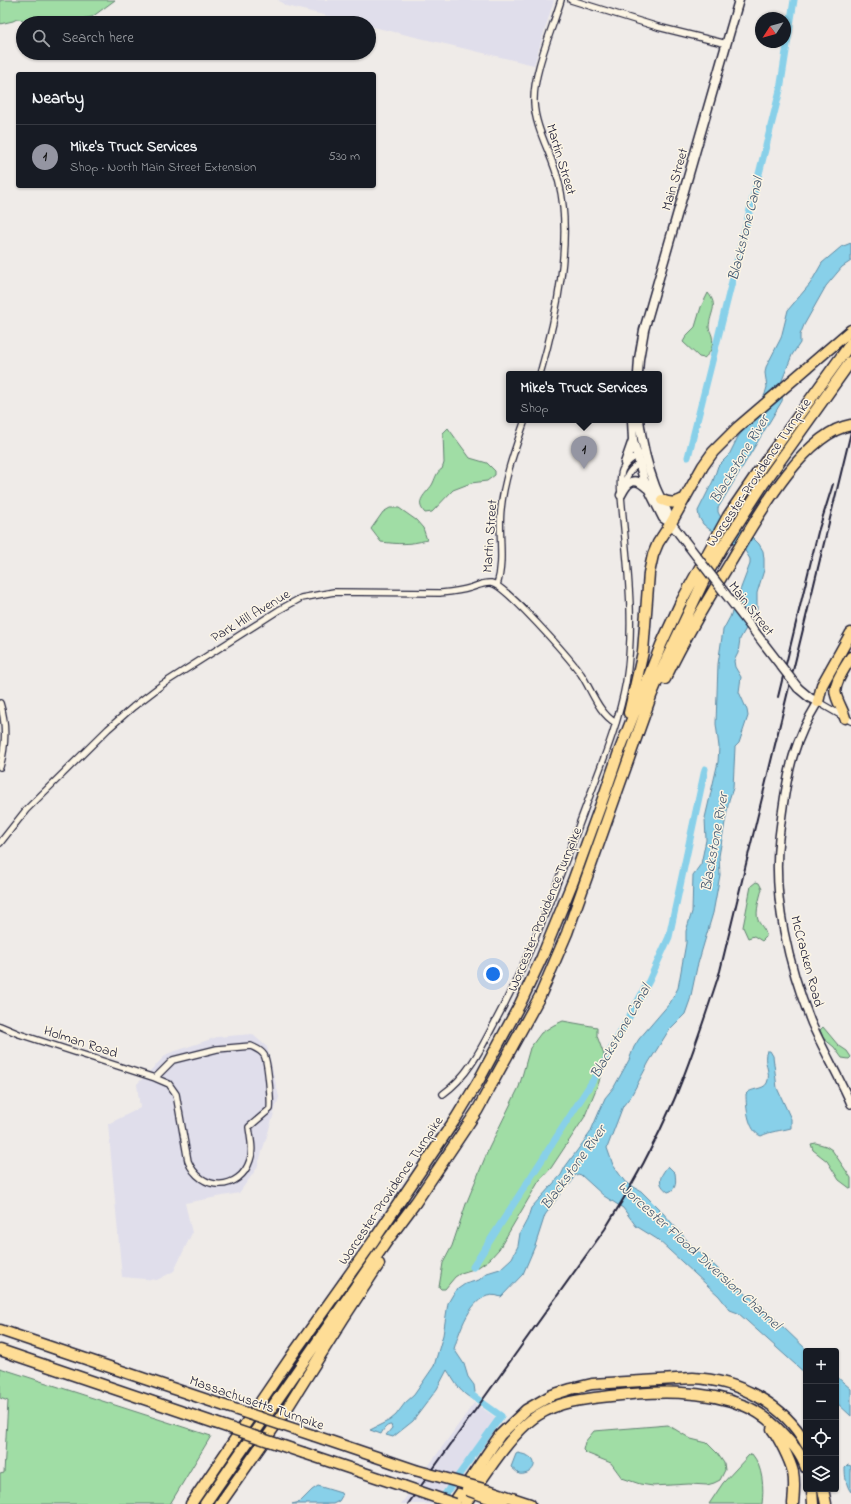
<!DOCTYPE html>
<meta charset="utf-8">
<style>
body{margin:0;font-family:"Indie Flower",sans-serif;background:#242831;color:#f1f3f6}
.controls{position:absolute;right:12px;bottom:12px;display:grid;overflow:hidden;border-radius:4px;box-shadow:0 1px 3px #0004}
.controls button{width:36px;height:36px;display:grid;place-items:center;padding:0;border:0;border-bottom:1px solid #363941;background:#171b24;color:#f1f3f6;font:20px sans-serif}
.compass{position:absolute;left:755px;top:12px;width:36px;height:36px;border-radius:50%;background:#171b24;box-shadow:0 1px 3px #0004;rotate:234deg}
.you{position:absolute;left:493px;top:974px;width:14px;height:14px;margin:-10px;border:3px solid #fff;border-radius:50%;background:#1a73e8;box-shadow:0 0 0 6px #1a73e833}
.badge{display:grid;place-items:center;width:26px;height:26px;border-radius:50%;background:#9495a2;color:#111;font-size:13px;font-weight:700}
.pin{position:absolute;translate:-50% -33px;filter:drop-shadow(0 1px 2px #0008)}
.pin::after{content:'';position:absolute;top:21px;width:14px;height:12px;background:inherit;clip-path:polygon(0 0,100% 0,50% 100%)}
.popup{position:absolute;left:506px;top:371px;width:156px;height:52px;box-sizing:border-box;display:grid;place-content:center;border-radius:4px;background:#171b24;filter:drop-shadow(0 1px 3px #0005);font-size:13px;white-space:nowrap;color:#9ea1a6}
.popup b{font-size:15px;color:#f1f3f6}
.popup::after{content:'';position:absolute;left:50%;top:100%;margin-left:-8px;border:8px solid transparent;border-top-color:#171b24}
.list{margin:0;padding:0;list-style:none}
h2{display:flex;justify-content:space-between;align-items:center;height:52px;margin:0;padding:0 16px;font-size:17px}
h2 small{font-size:13px;font-weight:400;color:#9ea1a6}
.list li{display:grid;grid-template-columns:26px 1fr auto;gap:12px;align-items:center;box-sizing:border-box;height:64px;padding:0 16px;border-top:1px solid #363941}
.list b{display:block;font-size:15px;white-space:nowrap}
.list p{margin:0;font-size:13px;white-space:nowrap;color:#9ea1a6}
.list em{font-size:13px;font-style:normal;color:#9ea1a6}
.icon{flex:none;width:22px;height:22px;fill:none;stroke:currentColor;stroke-width:2;stroke-linecap:round;stroke-linejoin:round}
.map{position:relative;flex:none;width:851px;height:1504px;overflow:hidden}
.search{position:absolute;background:#171b24;box-shadow:0 1px 3px #0004;left:16px;top:16px;width:360px;height:44px;display:flex;align-items:center;gap:10px;box-sizing:border-box;padding:0 14px;border-radius:22px;color:#9ea1a6;font-size:15px}
.panel{position:absolute;background:#171b24;box-shadow:0 1px 3px #0004;left:16px;top:72px;width:360px;height:116px;border-radius:4px}
.map>svg:first-child{display:block}
.built{fill:#e0deeb}
.green{fill:#a0dda5;stroke:#618070}
.water{fill:#88d0e9;stroke:#5f8aa3}
.lines{fill:none;stroke-linecap:round;stroke-linejoin:round}
.canal{stroke:#88d0e9;stroke-width:7}
.minor-casing{stroke:#22223b;stroke-width:8}
.tertiary-casing{stroke:#22223b;stroke-width:10}
.secondary-casing{stroke:#22223b;stroke-width:11}
.motorway-casing{stroke:#22223b;stroke-width:13}
.minor{stroke:#fcf5e5;stroke-width:5.5}
.tertiary{stroke:#fcf5e5;stroke-width:7}
.secondary{stroke:#fcf5e5;stroke-width:8}
.motorway{stroke:#fedd96;stroke-width:10}
.rail{stroke:#22223b;stroke-width:2}
.secondary-bridge-casing{stroke:#22223b;stroke-width:11;stroke-linecap:butt}
.motorway-bridge-casing{stroke:#22223b;stroke-width:13;stroke-linecap:butt}
.secondary-bridge{stroke:#fcf5e5;stroke-width:8}
.motorway-bridge{stroke:#fedd96;stroke-width:10}
.labels{text-anchor:middle;stroke-width:3;stroke-linejoin:round;paint-order:stroke}
.street-label{font-size:14px;fill:#22223b;stroke:#fcf5e5}
.water-label{font-size:15px;font-style:italic;fill:#41566f;stroke:#fcf5e5}
</style>
<div class="map">
<svg width="851" height="1504" viewBox="0 0 851 1504">
<rect width="100%" height="100%" fill="#efebe8"/>
<filter id="ink" filterUnits="userSpaceOnUse"><feTurbulence type="fractalNoise" baseFrequency=".025" numOctaves="2"/><feDisplacementMap in="SourceGraphic" scale="8" xChannelSelector="R" yChannelSelector="G"/><feConvolveMatrix kernelMatrix="1 2 1 2 8 2 1 2 1" color-interpolation-filters="sRGB"/></filter>
<g filter="url(#ink)">
<path class="built" d="M278,0H554L534,65L369,26V23H357L286,6Z
M252,1034L267,1047L279,1097L257,1168L239,1193L185,1203L192,1233L174,1271L157,1280L122,1277L108,1124L140,1108L137,1084L167,1054L217,1037Z
M474,1403L497,1418L433,1504H401Z"/>
<path class="green" d="M0,0H115L92,17L74,20L56,19L48,22L17,19L13,21L0,24Z
M708,293C719,306 710,312 709,327C709,330 711,332 712,336C714,345 711,353 704,358L699,357L683,342L687,335L695,327L701,307Z
M448,428L470,458L487,463L495,471V475L487,481L471,483L453,490L432,512L425,513C414,501 426,494 432,485C435,480 436,472 442,469L444,463L443,433Z
M390,508H399L416,520L423,528L427,540C409,545 398,544 381,542L371,529L383,512Z
M756,882L759,883L762,889C760,897 755,912 758,920C761,927 766,929 766,937L762,941L754,936L748,938L743,927L751,886Z
M563,1021L597,1027V1036L604,1055L599,1082L584,1118L551,1168L539,1181L499,1249L490,1259L477,1268L461,1273L455,1277L445,1289H441L439,1287L443,1263L452,1246L466,1204L489,1148L519,1087L530,1048L541,1033L554,1025Z
M823,1027L838,1045L847,1051L851,1057L849,1059L842,1058L834,1047L823,1038L820,1030Z
M816,1143L826,1146L832,1150L851,1178V1189L839,1180L827,1161L813,1150L811,1144Z
M0,1368L211,1436L170,1504H0V1474L4,1473L8,1401L0,1398Z
M668,1425L691,1439L707,1443L717,1453L724,1463L725,1470L720,1480L714,1483L707,1485L689,1484L653,1486L640,1484L622,1478L611,1463L586,1453L583,1450L585,1442L594,1431Z
M752,1454C763,1467 764,1488 762,1504H709L723,1483L749,1455Z"/>
<path class="water" d="M851,243V261L842,267L826,286L804,325L800,335V343L792,355L781,383C780,389 784,395 782,401L718,508V512L720,516L751,536L759,544L763,551L764,559V570L757,593V609L740,639L738,653L734,661L735,667L741,677L739,692L747,710L748,716L739,743L735,747L733,788L729,800L719,856L720,875L713,913L697,967L690,1000L685,1014L669,1030L649,1062L631,1096L623,1106L607,1148L613,1165L625,1182L641,1191L663,1213L692,1246L716,1267L731,1283L757,1302L808,1351H806V1374L738,1313L730,1310L719,1296L657,1239L636,1226L623,1208L604,1196L581,1175L578,1174L574,1176L571,1183L565,1187L545,1215L535,1246L523,1274L501,1297C474,1286 460,1329 454,1349L464,1364L468,1377L474,1385L475,1392L473,1396L469,1397C458,1390 454,1380 447,1370L437,1389L413,1421L393,1437L386,1435L392,1428L391,1425C386,1425 383,1430 381,1434L370,1430L390,1420L396,1415L405,1403L414,1395L434,1366L443,1335L448,1303L455,1291L465,1284L479,1280L487,1273L500,1269L512,1258L518,1246L520,1233L527,1220L531,1208L561,1175L565,1167L590,1133L605,1098L614,1087L629,1060L634,1047L639,1039L670,1003L678,988L686,943V931L692,912L693,875L701,864L706,840L705,818L718,762L719,747L716,724L718,664L723,630L730,617L750,564V559L744,549L709,529L703,524L699,517L698,511L713,481L718,466L729,455L738,437L752,419L765,394L767,387L765,373L766,367L781,338L788,310L810,284L822,263L841,247Z
M767,1051H770L773,1056L777,1088L791,1119V1128C780,1131 771,1131 761,1136C748,1131 746,1107 746,1094C750,1088 764,1090 767,1083C772,1073 762,1061 767,1051Z
M668,1166L675,1173C676,1181 677,1190 668,1192C656,1183 660,1176 668,1166Z
M836,1376L851,1389V1416L836,1402Z
M518,1453C522,1454 528,1455 531,1458C540,1466 528,1476 519,1474L511,1467L516,1454Z
M848,1465L851,1466V1492C846,1486 845,1476 845,1468Z
M318,1486L341,1493L342,1496L339,1501L333,1504H292L300,1502L312,1490Z"/>
<g class="lines">
<path class="canal" d="M688,457L780,90L794,0
M473,1267L601,1068L649,981L669,937L705,769
M438,1504L501,1416L473,1396L467,1389"/>
<g class="minor-casing">
<path id="minor" d="M571,0L658,27L727,44
M540,374C556,319 573,239 559,183C553,156 535,130 534,102C533,72 552,30 561,0
M623,488C626,477 630,467 642,463
M497,585C505,560 498,535 501,509C504,479 515,449 525,420
M818,702L851,721
M0,703C7,725 6,745 0,767
M0,843L26,810L108,729L133,707L163,684L279,610L301,598L334,592L440,593C450,592 461,591 470,588C477,586 484,582 491,583C506,585 570,659 581,674C591,689 599,714 616,723
M0,1026L19,1034L155,1078
M251,1046C255,1048 261,1050 264,1055C268,1062 271,1100 270,1109L249,1127C250,1137 254,1150 250,1160C240,1192 200,1192 188,1161L176,1094L169,1084L155,1078L173,1060L217,1049Z
M443,1094C468,1076 481,1049 495,1022C531,956 557,884 583,814C599,770 618,727 626,682C636,620 626,556 621,495C619,473 620,464 640,454"/>
</g>
<g class="tertiary-casing">
<path id="tertiary" d="M818,702C794,741 788,769 782,814C781,822 780,830 779,838C772,898 789,967 811,1022C823,1050 839,1076 851,1104"/>
</g>
<g class="secondary-casing">
<path id="secondary" d="M638,374L639,359L644,330L739,0
M632,420L633,440L644,480L663,518L671,523L684,540
M639,420C642,443 647,465 655,486C660,499 668,510 671,523
M625,463L633,440
M621,495C628,481 634,476 647,488
M798,688L810,698L818,702"/>
</g>
<g class="motorway-casing">
<path id="motorway" d="M662,500C671,504 677,503 685,498
M665,679C684,639 707,601 730,563C754,523 802,433 851,425
M818,702L822,685L851,633
M629,713L643,652L649,573L653,555L658,543L671,523L703,466L713,452L737,428L851,330
M845,718C843,710 838,703 836,695C832,684 846,667 851,657
M0,1330L225,1406
M0,1350L215,1423
M772,1429C779,1438 790,1460 793,1472C795,1482 794,1494 793,1504
M315,1436L415,1470
M304,1453L403,1486
M812,1489L813,1504
M823,1489L826,1504
M491,1491L530,1504
M486,1497L503,1504
M191,1504L293,1354L374,1240L456,1118L479,1080L520,1004L542,957L573,881L605,793L619,752L661,645L680,604L728,516L760,469L851,343
M205,1504L387,1241L416,1202L477,1111L540,996L567,933L651,696L667,658L705,578L722,548L764,483L851,361
M220,1504L286,1410L343,1319L379,1264
M453,1504L500,1435L526,1410L552,1395L571,1389L592,1384L693,1378C738,1380 784,1404 806,1444
M465,1504C483,1478 512,1431 538,1415C560,1401 585,1399 611,1396C654,1391 704,1389 745,1406C760,1412 774,1424 784,1435C793,1445 802,1455 806,1468"/>
</g>
<use href="#minor" class="minor"/>
<use href="#tertiary" class="tertiary"/>
<use href="#secondary" class="secondary"/>
<use href="#motorway" class="motorway"/>
<path class="rail" d="M778,697L818,532L833,484
M408,1504L605,1229C631,1188 655,1144 674,1100C692,1058 706,1014 720,971L851,432"/>
<g class="secondary-bridge-casing">
<path id="secondary-bridge" d="M684,540L798,688"/>
</g>
<g class="motorway-bridge-casing">
<path id="motorway-bridge" d="M225,1406L315,1436
M215,1423L304,1453
M415,1470L491,1491
M403,1486L455,1504
M467,1490L486,1497"/>
</g>
<use href="#secondary-bridge" class="secondary-bridge"/>
<use href="#motorway-bridge" class="motorway-bridge"/>
</g>
</g>
<g class="labels">
<g class="street-label">
<text transform="translate(562 159) rotate(73)" y="5">Martin Street</text>
<text transform="translate(674 179) rotate(-74)" y="5">Main Street</text>
<text transform="translate(758 472) rotate(-56)" y="5">Worcester-Providence Turnpike</text>
<text transform="translate(489 536) rotate(-86)" y="5">Martin Street</text>
<text transform="translate(752 608) rotate(52)" y="5">Main Street</text>
<text transform="translate(250 615) rotate(-31)" y="5">Park Hill Avenue</text>
<text transform="translate(544 909) rotate(-68)" y="5">Worcester-Providence Turnpike</text>
<text transform="translate(808 961) rotate(75)" y="5">McCracken Road</text>
<text transform="translate(81 1041) rotate(18)" y="5">Holman Road</text>
<text transform="translate(390 1190) rotate(-56)" y="5">Worcester-Providence Turnpike</text>
<text transform="translate(257 1402) rotate(19)" y="5">Massachusetts Turnpike</text>
</g>
<g class="water-label">
<text transform="translate(745 229) rotate(-76)" y="5">Blackstone Canal</text>
<text transform="translate(739 459) rotate(-59)" y="5">Blackstone River</text>
<text transform="translate(714 842) rotate(-80)" y="5">Blackstone River</text>
<text transform="translate(620 1031) rotate(-60)" y="5">Blackstone Canal</text>
<text transform="translate(573 1167) rotate(-54)" y="5">Blackstone River</text>
<text transform="translate(700 1255) rotate(42)" y="5">Worcester Flood Diversion Channel</text>
</g>
</g>
</svg>
<div class="controls">
<button>+</button>
<button>−</button>
<button><svg class="icon" aria-label="locate" viewBox="0 0 24 24"><circle cx="12" cy="12" r="6"/><path d="M12 2v4M12 18v4M2 12h4M18 12h4"/></svg></button>
<button><svg class="icon" aria-label="layers" viewBox="0 0 24 24"><path d="M12 4l9 5-9 5-9-5zM3 14l9 5 9-5"/></svg></button>
</div>
<svg class="compass" viewBox="-18 -18 36 36"><path d="M0-13l5 13h-10z" fill="#e53935"/><path d="M0 13l5-13h-10z" fill="#9ea1a6"/></svg>
<div class="you"></div>
<div class="pin badge" style="left:584px;top:469px">1</div>
<div class="popup"><b>Mike's Truck Services</b>Shop</div>
<div class="search"><svg class="icon" aria-label="search" viewBox="0 0 24 24"><circle cx="10" cy="10" r="6"/><path d="M15 15l6 6"/></svg>Search here</div>
<section class="panel">
<h2>Nearby<small></small></h2>
<ul class="list">
<li><span class="badge">1</span><div><b>Mike's Truck Services</b><p>Shop · North Main Street Extension</p></div><em>530 m</em></li>
</ul>
</section>
</div>
